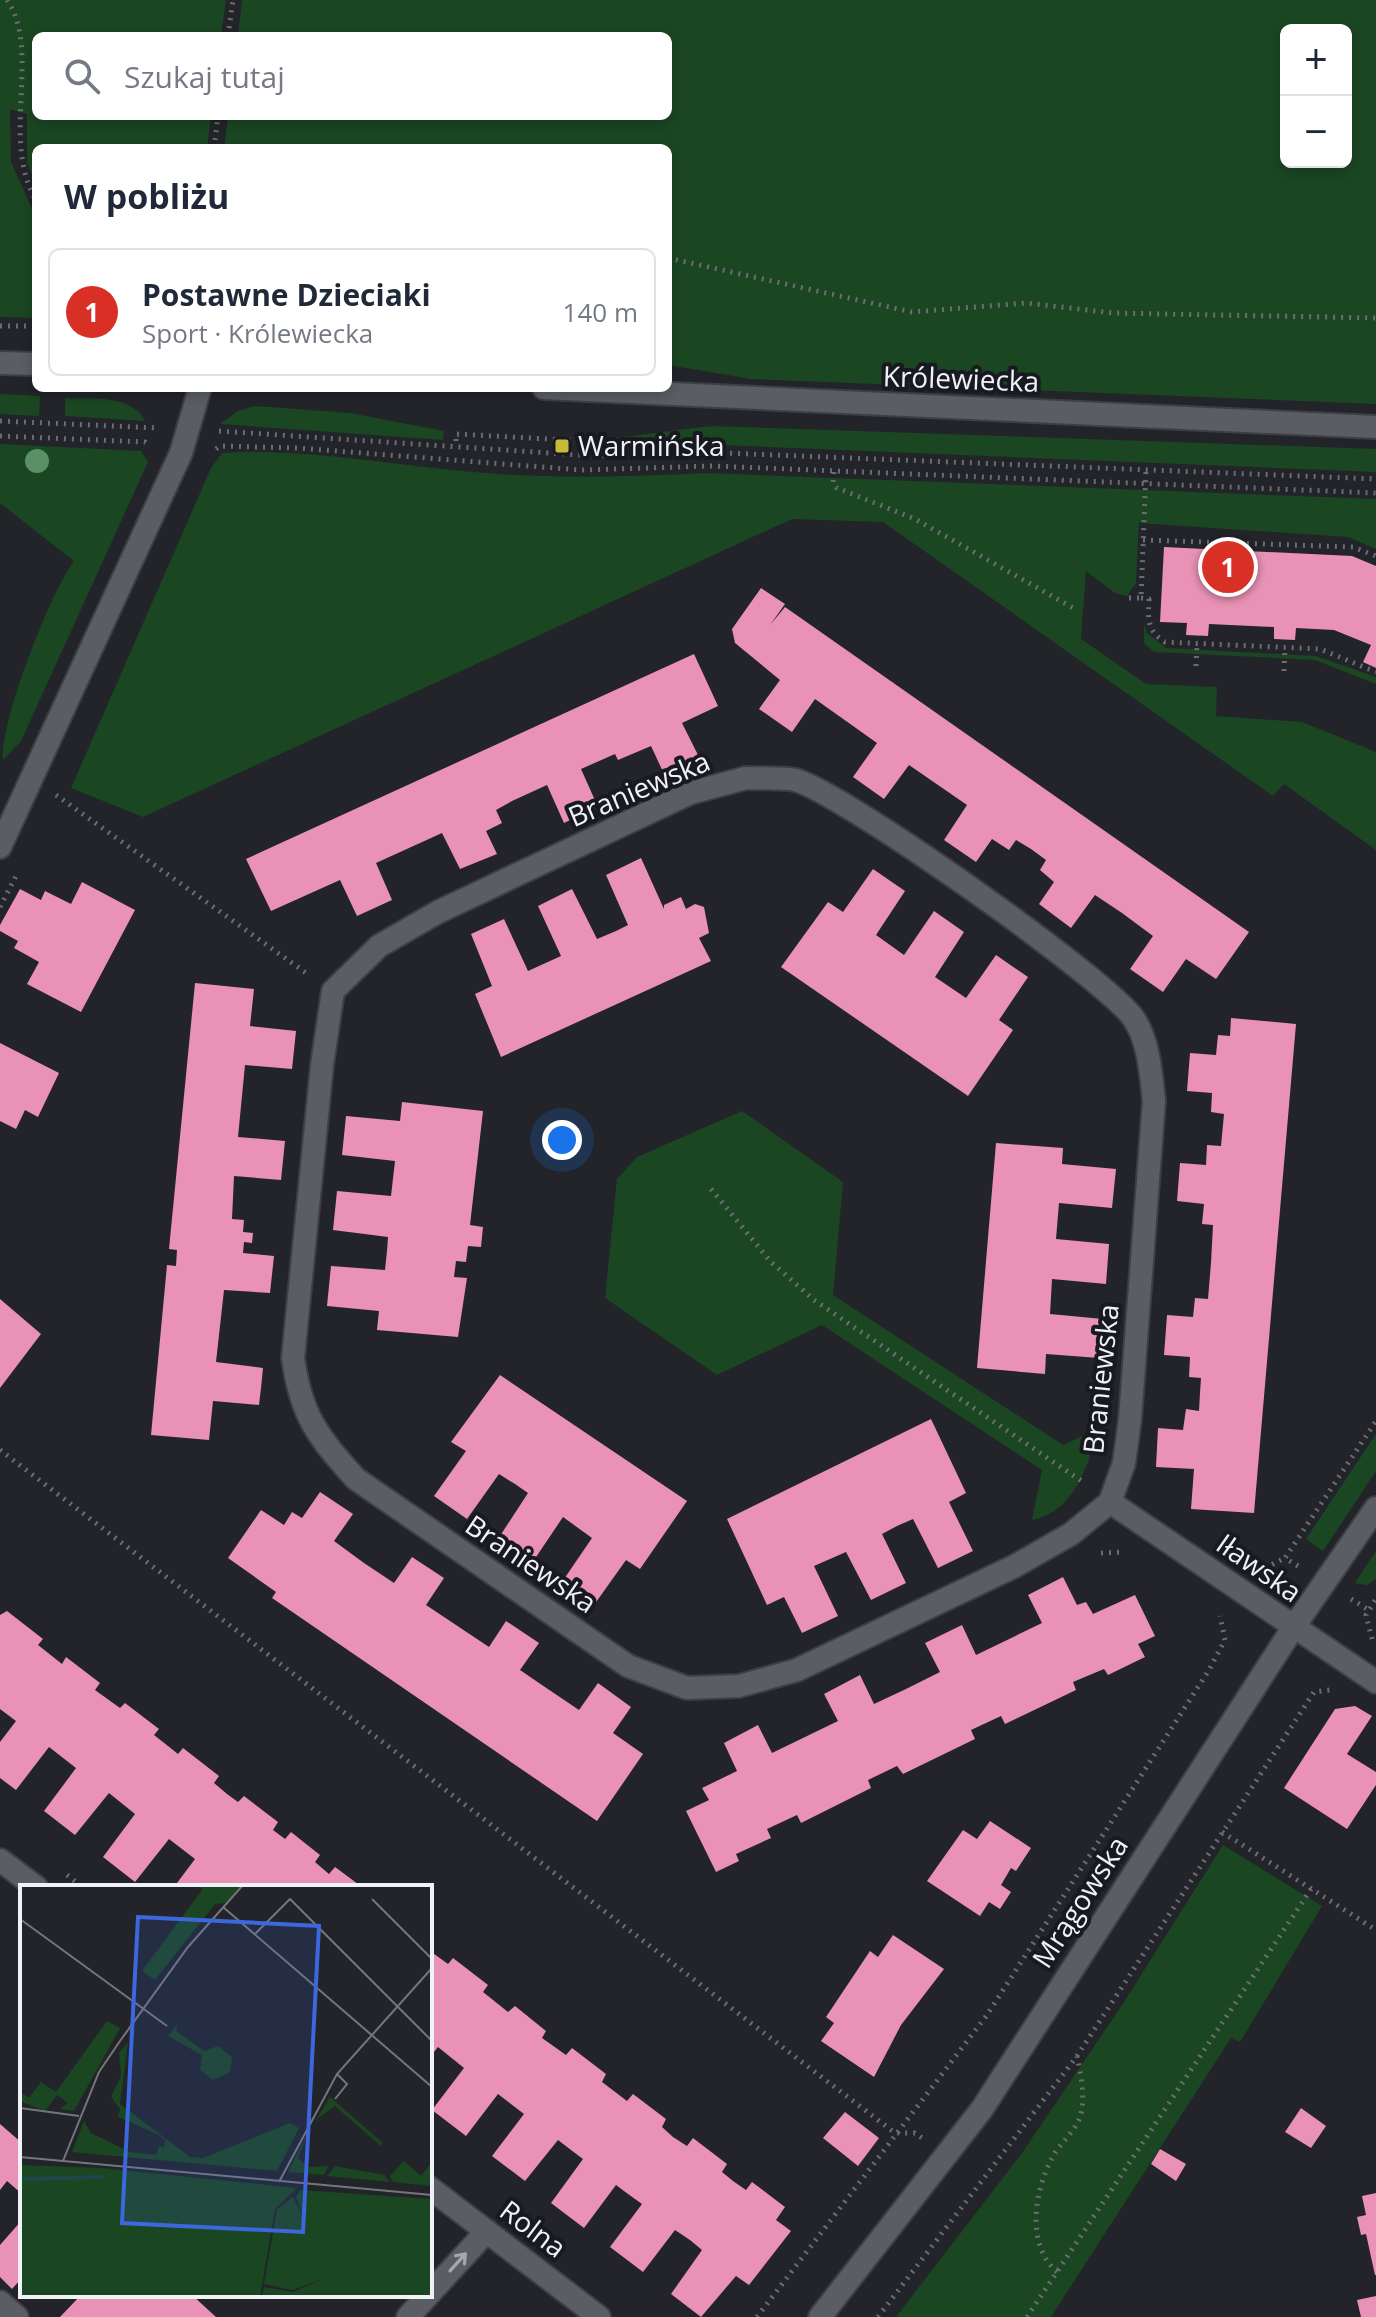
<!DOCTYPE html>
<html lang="pl">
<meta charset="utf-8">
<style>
body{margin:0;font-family:"Open Sans",sans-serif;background:#f2f2f3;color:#1f2937}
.controls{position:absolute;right:24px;top:24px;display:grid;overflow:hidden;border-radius:12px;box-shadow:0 4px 12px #0003}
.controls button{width:72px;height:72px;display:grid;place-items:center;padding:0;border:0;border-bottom:2px solid #e0e1e3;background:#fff;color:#1f2937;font:40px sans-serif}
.you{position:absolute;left:562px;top:1140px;width:28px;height:28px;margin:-20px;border:6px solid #fff;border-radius:50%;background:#1a73e8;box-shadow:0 0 0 12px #1a73e833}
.badge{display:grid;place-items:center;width:52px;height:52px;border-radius:50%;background:#d93025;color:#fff;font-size:26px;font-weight:700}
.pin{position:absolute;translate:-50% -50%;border:4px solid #fff;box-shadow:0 2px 8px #0006}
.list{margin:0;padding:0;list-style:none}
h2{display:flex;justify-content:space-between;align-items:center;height:104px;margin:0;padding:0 32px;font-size:34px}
h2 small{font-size:26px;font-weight:400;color:#747a83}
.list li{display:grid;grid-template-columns:52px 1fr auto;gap:24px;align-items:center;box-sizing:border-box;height:128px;margin:0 16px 16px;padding:0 16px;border:2px solid #e0e1e3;border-radius:12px}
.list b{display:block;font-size:30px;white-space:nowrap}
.list p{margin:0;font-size:26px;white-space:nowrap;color:#747a83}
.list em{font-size:26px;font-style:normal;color:#747a83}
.icon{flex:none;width:44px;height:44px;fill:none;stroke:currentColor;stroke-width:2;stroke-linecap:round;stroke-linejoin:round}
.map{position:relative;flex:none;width:1376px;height:2317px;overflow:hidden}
.search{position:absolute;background:#fff;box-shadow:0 4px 12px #0003;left:32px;top:32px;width:640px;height:88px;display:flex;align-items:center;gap:20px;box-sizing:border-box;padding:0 28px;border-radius:12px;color:#747a83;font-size:30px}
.panel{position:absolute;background:#fff;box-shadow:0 4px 12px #0003;left:32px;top:144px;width:640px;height:248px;border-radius:12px}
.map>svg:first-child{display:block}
.green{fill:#1b4622;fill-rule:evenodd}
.building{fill:#e992b5}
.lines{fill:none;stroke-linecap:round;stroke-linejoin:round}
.minor-casing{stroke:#3e3f45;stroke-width:26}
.tertiary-casing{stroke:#3e3f45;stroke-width:26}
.path{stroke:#6c6d73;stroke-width:5;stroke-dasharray:2 6;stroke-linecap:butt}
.minor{stroke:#5b5d65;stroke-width:22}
.tertiary{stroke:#5b5d65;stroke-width:22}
.tree{fill:#5b9066}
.oneway{stroke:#a6a8ae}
.poi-dot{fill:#c8bb3b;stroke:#191a21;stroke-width:3}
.labels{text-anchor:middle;stroke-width:8;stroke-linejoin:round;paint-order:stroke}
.street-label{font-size:28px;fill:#f1f2f7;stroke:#191a21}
.poi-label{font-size:28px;fill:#f1f2f7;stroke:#191a21;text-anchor:start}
.inset-river{fill:none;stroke:#1f474b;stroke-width:4}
.inset-road{fill:none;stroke:#75767c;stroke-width:2}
.view{fill:#3d67dd;fill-opacity:0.15;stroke:#3d67dd;stroke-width:4}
.inset-edge{fill:none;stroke:#f1f2f7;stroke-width:4}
</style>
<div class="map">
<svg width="1376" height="2317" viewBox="0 0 1376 2317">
<rect width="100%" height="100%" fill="#22242a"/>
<path class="green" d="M0,0H226L221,36H36V116H211L207,148H36V185L27,163V114L10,109L11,162L36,217V318L0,317Z
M242,0H1376V404L751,379L668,365V148H224L228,116H668V36H238ZM1286,30H1346V162H1286Z
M0,394L40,396L39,416L0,414Z
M65,398C90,399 132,394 145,421L65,416Z
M255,406L350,413L444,431L443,440L220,424L238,411Z
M711,426L1376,449V472L721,445L606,448V443L615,438Z
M0,444L141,451L148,462L21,741L3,760C0,722 49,595 74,561L0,503Z
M222,453C305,448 390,465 473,472C550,479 629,477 706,473L1376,499V549L1348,537L1139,523L1136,583L1127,596L1115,593L1086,571L1081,639L1146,684L1217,687L1216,716L1302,722L1376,752V850L1284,784L1273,796L883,522L792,519L143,817L71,788L211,468Z
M1144,623L1147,633L1166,648L1316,656L1376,677V684L1315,660L1154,652L1144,643Z
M742,1111L843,1182L833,1295L1063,1445L1097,1429C1090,1464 1073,1513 1032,1520L1042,1470L822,1325L717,1375L605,1298L617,1179L637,1157Z
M1376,1434V1471L1323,1551L1306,1539Z
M1376,1551V1579L1367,1585L1355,1583Z
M1223,1845L1322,1906L1240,2042L1231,2038L1051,2317H896L1022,2153L1124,2002Z"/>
<path class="building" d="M1164,547L1352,556L1376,566V668L1363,662L1371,645L1334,630L1296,628L1295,640L1274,639V627L1209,624L1208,636L1186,635L1187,623L1160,622Z
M761,588L785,604L770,625L785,607L1249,932L1216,979L1186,959L1163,992L1130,969L1153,936L1122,913L1095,895L1071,928L1039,904L1054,882L1040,870L1046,860L1031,849L1016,840L1009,850L992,839L976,862L944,840L967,805L909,765L884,799L853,777L877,743L815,699L792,732L759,709L780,680L735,643L732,629Z
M694,654L718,706L682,723L700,759L665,776L651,746L618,760L615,754L581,769L598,807L564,823L547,785L512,801L496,810L502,823L486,831L497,854L460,869L442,833L376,863L392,900L357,916L340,880L271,911L246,859Z
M641,858L664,909V905L681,897L686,909L695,904L704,907L709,933L699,938L711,961L501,1057L475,994L492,986L471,934L504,919L528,971L561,956L538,906L572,889L597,939L616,931L628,925L606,875Z
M873,869L905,891L876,935L904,955L934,911L964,932L935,977L966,998L996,955L1028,977L999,1020L1013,1030L968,1096L781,967L828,902L843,912Z
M82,882L135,910L81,1012L27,984L39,962L14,948L18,941L0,931V925L20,889L41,900L45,891L71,904Z
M195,983L254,989L250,1026L296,1031L292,1069L245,1065L238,1137L285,1141L281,1180L234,1176L232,1219L244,1220L243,1232L253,1233L252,1243L244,1242L243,1253L274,1256L270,1293L224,1290L216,1362L263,1368L261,1388L259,1405L213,1401L209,1440L151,1435L167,1265L176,1266L177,1250L169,1249Z
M1231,1018L1296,1024L1254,1513L1191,1509L1194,1469L1156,1467L1158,1428L1183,1430L1186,1409L1199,1411L1200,1393L1201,1378L1189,1377L1190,1357L1164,1355L1167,1315L1193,1317L1195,1298L1208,1299L1211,1263L1213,1225L1202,1224L1204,1204L1177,1201L1180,1163L1206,1165L1207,1145L1221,1146L1224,1114L1211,1112L1212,1093L1187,1091L1190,1053L1216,1055L1218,1035L1230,1036Z
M0,1043L59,1073L38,1117L25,1110L16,1129L0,1121Z
M402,1102L483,1111L470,1225L483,1227L481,1247L468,1246L466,1262L456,1261L454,1277L467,1278L458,1337L377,1330L379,1311L327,1306L331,1266L385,1270L387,1251L388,1237L333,1230L337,1191L391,1196L395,1161L342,1155L346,1116L400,1121Z
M996,1143L1063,1148L1062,1164L1116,1169L1112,1208L1059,1203L1056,1239L1109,1244L1106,1284L1052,1279L1051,1297L1050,1314L1103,1319L1099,1358L1046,1354L1045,1374L977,1368Z
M0,1299L41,1334L0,1388Z
M500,1375L687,1501L640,1569L626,1560L594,1605L562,1582L592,1538L563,1517L532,1563L498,1539L528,1493L515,1484L499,1474L467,1519L434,1496L466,1451L451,1442Z
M931,1419L966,1493L949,1502L973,1551L938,1568L913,1519L897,1526L882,1534L906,1583L871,1600L846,1552L814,1566L838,1616L802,1633L784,1597L767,1605L727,1519Z
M320,1492L353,1514L334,1541L364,1563L394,1583L412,1557L444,1578L426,1605L489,1647L506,1621L539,1643L520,1670L539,1683L579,1710L598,1683L631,1707L613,1733L643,1754L597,1821L272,1598L276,1592L228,1558L261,1510L284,1525L292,1512L302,1518Z
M1063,1577L1077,1605L1086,1602L1093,1614L1135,1595L1155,1636L1138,1644L1145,1657L1108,1675L1104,1669L1073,1682L1076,1690L1005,1724L1001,1716L971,1730L975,1739L903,1774L897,1766L868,1780L871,1788L801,1823L797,1815L767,1829L771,1838L736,1854L739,1861L716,1872L686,1811L709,1800L702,1788L737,1771L724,1743L758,1725L772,1753L838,1721L824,1694L860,1675L874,1704L906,1689L940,1672L925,1643L962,1625L976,1655L1042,1623L1028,1595Z
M7,1611L43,1639L38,1645L62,1664L66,1657L100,1683L95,1690L120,1708L125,1703L159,1729L154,1735L168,1746L178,1754L183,1748L219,1776L214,1783L227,1794L238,1802L244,1796L278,1822L273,1830L285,1839L291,1832L320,1855L315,1862L329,1874L335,1867L362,1887H174L195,1859L169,1839L135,1882L103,1857L135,1814L109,1793L75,1835L44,1811L76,1768L49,1747L16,1790L0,1778V1742L16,1721L0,1709V1615Z
M1355,1706L1372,1716L1347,1754L1376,1772V1785L1347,1829L1284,1788L1335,1709Z
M990,1821L1031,1848L1016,1871L1011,1868L1001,1885L1011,1892L1000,1909L989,1902L980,1916L927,1881L963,1830L977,1839Z
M893,1935L944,1969L901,2025L874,2077L821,2041L834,2023L826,2017L870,1951L878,1957Z
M430,1951L448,1964L453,1958L488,1985L483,1992L508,2012L515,2006L546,2031L542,2038L566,2055L572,2048L606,2074L602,2082L627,2101L633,2094L666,2119L662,2127L673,2137L687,2146L693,2138L727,2164L722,2172L733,2181L746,2190L752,2182L785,2207L776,2220L791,2231L749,2285L736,2276L701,2317L671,2294L702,2250L690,2240L675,2230L643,2272L610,2247L642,2204L628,2194L616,2185L584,2228L551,2203L583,2159L571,2150L558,2140L525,2181L492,2156L524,2114L498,2094L466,2136L432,2110L464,2068L438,2047L430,2057Z
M1301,2108L1326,2126L1311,2148L1285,2132Z
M845,2112L879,2138L858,2166L823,2138Z
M0,2124L22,2143V2194L7,2181L0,2190Z
M1160,2149L1186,2164L1176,2181L1151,2164Z
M1376,2193V2275H1375L1366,2234L1361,2235L1357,2217L1366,2215L1362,2196Z
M22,2220V2278L12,2289L0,2277V2245Z
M81,2295H192L216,2317H60Z
M1376,2296V2317H1361L1357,2300Z"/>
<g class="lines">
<g class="minor-casing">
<path id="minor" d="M746,778C761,779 779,777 795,780C840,791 1107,979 1134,1019C1149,1042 1151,1074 1154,1101L1130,1419L1124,1463L1110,1502L1071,1534L1015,1566L797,1670L739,1686L687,1688L628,1666L356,1479C318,1437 301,1416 293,1358L322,1065L333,991L379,946L438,912L690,793Z
M0,847L181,453L200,388
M1110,1502L1376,1682
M0,1860L36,1887
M430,2188L599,2317
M430,2293L487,2231
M0,2302L17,2317
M408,2317L428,2295
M820,2317L982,2109L1293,1628L1376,1508"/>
</g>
<g class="tertiary-casing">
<path id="tertiary" d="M0,363L36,364
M544,388L1376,427"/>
</g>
<path class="path" d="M7,0C42,50 0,140 36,200
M228,36L233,0
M214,148L218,116
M668,258L912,312L1026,303L1113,313L1376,318
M0,326H36
M0,421L157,428
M219,431L595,456L700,452L1376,479
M0,436L145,442L148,445
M456,441V434L584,441L583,448
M216,449L220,446L298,448L581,470L714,466L1376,493
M834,472L833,483L837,488L915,519L1075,609
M1143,540L1353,547L1376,556
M1129,598H1141L1146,471
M1141,598L1149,599C1148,619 1147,631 1165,642L1320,649L1376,672
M1196,666L1197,644
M1284,671L1285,648
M56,795L309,975
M0,907L17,874
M711,1189L771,1262L814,1300L1083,1482
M0,1450L895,2133H915L922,2138
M1101,1553L1123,1552
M1298,1566L1285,1558L1376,1421
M1265,1568L1285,1558
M1351,1599L1369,1610
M1372,1639L1366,1615L1376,1599
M1222,1832L1376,1930
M67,1875L82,1887
M1057,2272C1026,2245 1034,2192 1052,2158C1059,2144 1075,2132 1080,2117C1086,2098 1081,2075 1077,2056
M757,2317L987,2015L1209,1670L1225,1640L1220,1616
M878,2317L1077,2056L1314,1692L1330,1690
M1027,2317L1311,1889"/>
<use href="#minor" class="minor"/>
<use href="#tertiary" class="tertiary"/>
</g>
<circle class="tree" cx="37" cy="461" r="12"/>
<defs><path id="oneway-shaft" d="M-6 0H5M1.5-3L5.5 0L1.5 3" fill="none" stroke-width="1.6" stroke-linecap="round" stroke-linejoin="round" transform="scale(2)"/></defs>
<use class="oneway" href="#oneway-shaft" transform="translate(458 2262) rotate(-48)"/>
<rect class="poi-dot" x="554" y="438" width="16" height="16" rx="4"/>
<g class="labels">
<g class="street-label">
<text transform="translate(961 379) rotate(2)" y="10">Królewiecka</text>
<text transform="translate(639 789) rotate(-23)" y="10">Braniewska</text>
<text transform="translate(1101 1379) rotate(-84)" y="10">Braniewska</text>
<text transform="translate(531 1564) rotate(34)" y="10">Braniewska</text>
<text transform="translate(1259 1568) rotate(35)" y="10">Iławska</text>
<text transform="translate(1080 1902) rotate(-57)" y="10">Mrągowska</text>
<text transform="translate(533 2229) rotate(37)" y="10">Rolna</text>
</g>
<g class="poi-label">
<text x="578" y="456">Warmińska</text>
</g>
</g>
<g transform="translate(20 1885)">
<rect width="412" height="412" fill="#22242a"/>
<path d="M180,0H221L205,18L195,19L135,95L122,86L182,5ZM87,136L100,143L54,226L40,224L48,218L37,210L25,226L0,216V207L9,213L21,197L36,207ZM158,139L156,146L184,166L198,161L212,172L210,187L193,195L180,185L182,170L148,151ZM108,157L100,219L170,272L183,273L270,238L279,243L257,286L52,267L64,236L71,248L109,267L136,270L139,261L144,263L145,255L137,249L98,232L100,224L91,212L101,191L99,168ZM310,212L363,258L361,261L315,221L296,235ZM288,247L278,273L288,282L308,281L304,290L268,287ZM384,276L401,291L412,277V301L373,297L370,291ZM0,280L81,283L277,303L255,324L240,412H0ZM315,281L364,290L370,297L307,291ZM280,305L412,314V412H242L244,402L273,407L305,393L272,405L244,399L257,324L273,312L283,332L276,312Z" fill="#1b4622"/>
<path class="inset-river" d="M0,294L83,292"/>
<path class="inset-road" d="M352,14L412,74M203,22L412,202M0,34L147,141M235,49L270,14L412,156M315,214L327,199L317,189M0,223L59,231M0,272L412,310M43,276L79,187L100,156L168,62L223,0M259,297L317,189L412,83"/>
<path class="view" d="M118,32L299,41L283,347L102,338Z"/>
<rect width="412" height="412" class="inset-edge"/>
</g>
</svg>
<div class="controls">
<button>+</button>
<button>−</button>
</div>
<div class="you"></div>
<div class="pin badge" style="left:1228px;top:567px">1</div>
<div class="search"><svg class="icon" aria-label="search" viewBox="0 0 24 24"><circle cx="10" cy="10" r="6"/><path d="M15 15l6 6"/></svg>Szukaj tutaj</div>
<section class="panel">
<h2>W pobliżu<small></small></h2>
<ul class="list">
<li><span class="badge">1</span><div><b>Postawne Dzieciaki</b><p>Sport · Królewiecka</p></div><em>140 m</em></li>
</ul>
</section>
</div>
